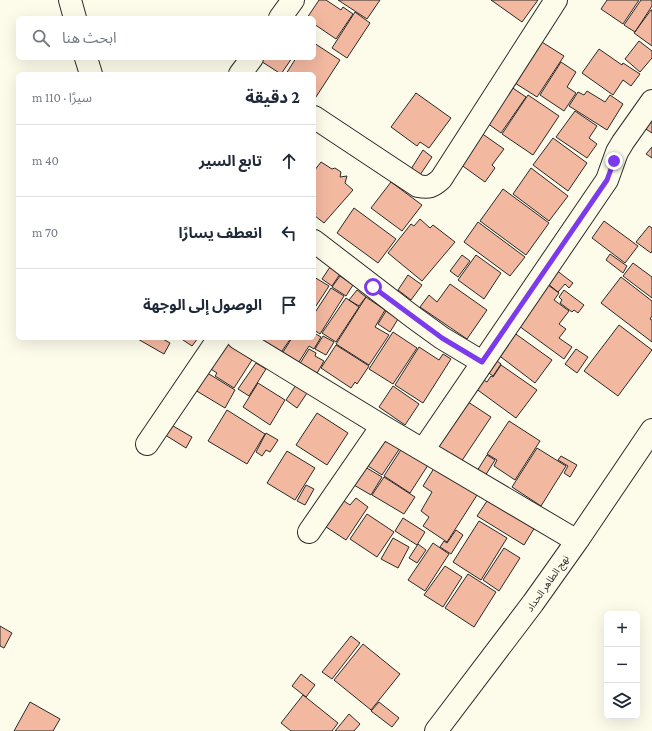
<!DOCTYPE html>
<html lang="ar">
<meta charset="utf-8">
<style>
body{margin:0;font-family:"Crimson Pro","Noto Sans Arabic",serif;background:#f6f6f7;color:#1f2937;direction:rtl}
.controls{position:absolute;right:12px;bottom:12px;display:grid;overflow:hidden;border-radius:6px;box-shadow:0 4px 16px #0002}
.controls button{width:36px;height:36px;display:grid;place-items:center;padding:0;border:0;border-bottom:1px solid #e0e1e3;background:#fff;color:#1f2937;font:20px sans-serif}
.stop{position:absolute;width:12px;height:12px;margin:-9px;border:3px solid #7c3aed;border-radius:50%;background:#fff}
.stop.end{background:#7c3aed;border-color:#fff;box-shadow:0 1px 4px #0008}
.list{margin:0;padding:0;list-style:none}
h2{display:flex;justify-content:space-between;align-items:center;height:52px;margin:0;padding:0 16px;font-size:17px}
h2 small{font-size:13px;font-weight:400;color:#747a83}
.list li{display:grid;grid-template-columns:26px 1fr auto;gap:12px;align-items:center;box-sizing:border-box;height:72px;padding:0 16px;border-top:1px solid #e0e1e3}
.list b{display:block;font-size:15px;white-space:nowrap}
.list em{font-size:13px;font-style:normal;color:#747a83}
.icon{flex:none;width:22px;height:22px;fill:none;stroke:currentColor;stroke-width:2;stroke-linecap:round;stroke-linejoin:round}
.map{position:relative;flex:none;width:652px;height:731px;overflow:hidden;direction:ltr}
.search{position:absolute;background:#fff;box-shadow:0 4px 16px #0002;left:16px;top:16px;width:300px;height:44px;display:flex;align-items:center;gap:10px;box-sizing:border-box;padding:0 14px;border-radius:6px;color:#747a83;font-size:15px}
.panel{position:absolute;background:#fff;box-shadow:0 4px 16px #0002;left:16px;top:72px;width:300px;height:268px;border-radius:6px;direction:rtl}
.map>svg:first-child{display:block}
.building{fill:#f2b8a0;stroke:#2b2b2b}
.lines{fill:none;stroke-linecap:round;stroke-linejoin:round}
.minor-casing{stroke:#2b2b2b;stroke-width:24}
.minor{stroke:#fdfbea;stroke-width:22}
.route{stroke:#7c3aed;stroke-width:5}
.labels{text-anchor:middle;stroke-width:3;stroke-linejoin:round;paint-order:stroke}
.street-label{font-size:10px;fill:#2b2b2b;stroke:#fdfbea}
</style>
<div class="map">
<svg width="652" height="731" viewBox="0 0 652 731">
<rect width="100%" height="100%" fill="#fdfbea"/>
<path class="building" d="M319,0H326L341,10L343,7L353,14L336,39L314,24V18H307Z
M338,0H380L367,19Z
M491,0H538L522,22Z
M607,0H639L623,24L601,9Z
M641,0H652V6L635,32L624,25Z
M651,10H652V46L634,33Z
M355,12L370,23L347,58L332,48Z
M534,37L564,56L537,97L507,78Z
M639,41L652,51V58L640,72L625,59Z
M314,43L340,60L314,100V74H286L296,58H314Z
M599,49L622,65L623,63L640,74L631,86L623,80L613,95L582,73Z
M256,58H292L281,74Z
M561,62L576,72L567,87L576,93L564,111L540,95Z
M498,78L526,97L501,133L473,113Z
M587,91L605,102L610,95L623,104L607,130L569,106L578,92L584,95Z
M416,93L451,118L429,148L420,142L417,146L391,127Z
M528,95L559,116L533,155L502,134Z
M575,111L597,126L589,138L597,144L587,158L556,137Z
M652,114V133L638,124Z
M474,128L504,149L492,165L495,168L485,182L453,159Z
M553,138L587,163L568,191L533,165Z
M652,147V158L646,154Z
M423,150L432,157L420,175L411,169Z
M321,162L332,169L335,168L341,172L340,177L347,176L345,183L353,190L324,223L315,216L316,213L314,211V171Z
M531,168L568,196L549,221L513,194Z
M391,182L422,205L402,231L371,208Z
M503,189L549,223L526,255L480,221Z
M354,208L396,239L378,263L337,233Z
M420,219L430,228L433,225L455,242L422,281L388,253L411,224L414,226Z
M604,221L638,246L625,263L592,238Z
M478,222L525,257L510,276L464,242Z
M649,226L652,228V251L651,253L636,242Z
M610,254L627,266L623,273L606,260Z
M462,255L470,261L458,277L450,271Z
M476,255L501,273L484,299L458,280Z
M547,263L573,283L569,288L565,284L558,292L537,275Z
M633,263L652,277V298L623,276Z
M330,267L340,274L332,286L322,279Z
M408,275L422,285L411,300L398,290Z
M340,276L353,285L346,296L332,287Z
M314,277L329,286L314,309Z
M621,277L652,301V316L650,319L652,320V342L601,303Z
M544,282L559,293L554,300L569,311L559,324L566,329L559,338L572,347L564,359L519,326Z
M450,284L487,310L467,339L420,307L429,295L437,302Z
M331,288L344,296L320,334L314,330V314Z
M357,290L366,297L359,306L349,300Z
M564,290L584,305L578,313L574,310L572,312L560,303L562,300L559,297Z
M366,297L385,310L375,327L389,335L369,365L336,344Z
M346,298L359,307L336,342L322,333Z
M386,311L398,319L390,332L378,324Z
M619,325L652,350L618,396L584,371Z
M393,332L417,348L393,384L369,369Z
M513,332L552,360L535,383L497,354Z
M314,333L321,337L314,349L309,346L297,365L281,355L292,338H314Z
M323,336L334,342L326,355L315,349Z
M136,338H163V339L170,343L164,354Z
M180,338H198L192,346Z
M219,338L252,360L234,388L215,376L217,373L206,366Z
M263,338H291L280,354L261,341Z
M336,345L369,366L357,384L355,382L351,388L321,368Z
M419,347L439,360L443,354L451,359L423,403L395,385Z
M309,349L316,353L315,356L324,361L316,375L299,365Z
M481,349L501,364L493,376L472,361Z
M576,349L588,357L577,373L565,364Z
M256,363L266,369L249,396L238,389Z
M501,365L537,390L516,418L475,388L482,379L487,382L491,376L493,377Z
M196,366L235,390L225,408L185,384Z
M258,383L285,400L270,425L243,407Z
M296,385L307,393L297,408L286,400Z
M393,386L419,404L405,425L379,407Z
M459,396L491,417L461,462L429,440Z
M227,410L265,434L247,464L208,441Z
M317,413L348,433L327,465L296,445Z
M509,421L540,441L515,480L494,466L497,460L487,454Z
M168,423L192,437L186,448L162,433Z
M377,429L402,445L382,475L357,459Z
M266,433L278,440L270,452L266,450L262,456L256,452Z
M404,445L430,462L410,493L384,476Z
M537,448L566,466L541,506L512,487Z
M287,451L315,468L295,500L267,483Z
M487,455L495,460L485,476L477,471Z
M561,456L577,465L570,477L564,473L568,466L558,460Z
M355,461L382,477L371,495L347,481Z
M436,465L479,492L447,542L423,526L429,517L421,511L432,492L423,486Z
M384,477L415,497L404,514L372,495Z
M306,485L314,489L305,505L297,501Z
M491,495L535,527L524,545L477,516Z
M338,497L350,505L356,498L368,507L346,540L320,523Z
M367,514L394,532L377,557L350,539Z
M403,518L425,532L417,545L395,531Z
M479,521L507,538L481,580L453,562Z
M456,530L463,535L451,554L440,547L444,541L447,543Z
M393,538L409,547L398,568L381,559Z
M433,543L449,554L425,591L408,580Z
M418,544L426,550L417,563L409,558Z
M504,548L520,558L499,591L483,580Z
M445,566L462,577L443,607L424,595Z
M468,574L496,592L474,627L445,608Z
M0,626L12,633L4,648L0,646Z
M351,636L360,643L332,679L322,672Z
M363,644L400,674L371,710L334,680Z
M301,674L315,685L306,697L292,686Z
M303,695L338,723L332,731H291L281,723Z
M30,702L60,719L53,731H14Z
M379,702L399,718L392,727L371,711Z
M349,714L360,724L354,731H335Z"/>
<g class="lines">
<g class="minor-casing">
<path id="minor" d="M70,0L75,18
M280,18L293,0
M86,58L91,74
M240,74L252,58
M314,117L418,186C429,188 432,187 441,179L556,0
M314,241L413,317L442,338L482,362
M238,338L382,426L577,541
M147,444L219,338
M423,450L607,180L617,152L623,142L652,101
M309,532L382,426
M436,731L533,603L577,541L652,430"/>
</g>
<use href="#minor" class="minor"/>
</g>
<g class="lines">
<path class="route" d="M373,287L442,338L482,362L607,180L614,161"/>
</g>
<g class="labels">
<g class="street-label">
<text transform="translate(547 583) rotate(-55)" y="4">نهج الطاهر الحداد</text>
</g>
</g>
</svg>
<div class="controls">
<button>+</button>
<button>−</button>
<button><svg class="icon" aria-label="layers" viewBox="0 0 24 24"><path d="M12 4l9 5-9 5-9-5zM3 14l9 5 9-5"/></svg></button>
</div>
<div class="stop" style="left:373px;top:287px"></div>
<div class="stop end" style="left:614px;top:161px"></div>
<div class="search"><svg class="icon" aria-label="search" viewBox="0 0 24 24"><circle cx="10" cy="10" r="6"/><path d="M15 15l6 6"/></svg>ابحث هنا</div>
<section class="panel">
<h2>2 دقيقة<small>سيرًا · 110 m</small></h2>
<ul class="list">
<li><svg class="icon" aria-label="ahead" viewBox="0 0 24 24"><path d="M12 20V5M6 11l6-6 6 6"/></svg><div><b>تابع السير</b></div><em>40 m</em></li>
<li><svg class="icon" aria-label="left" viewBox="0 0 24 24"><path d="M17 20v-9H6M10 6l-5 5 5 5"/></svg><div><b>انعطف يسارًا</b></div><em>70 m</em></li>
<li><svg class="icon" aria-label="arrive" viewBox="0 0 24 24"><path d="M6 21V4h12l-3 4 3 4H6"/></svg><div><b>الوصول إلى الوجهة</b></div></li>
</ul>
</section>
</div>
